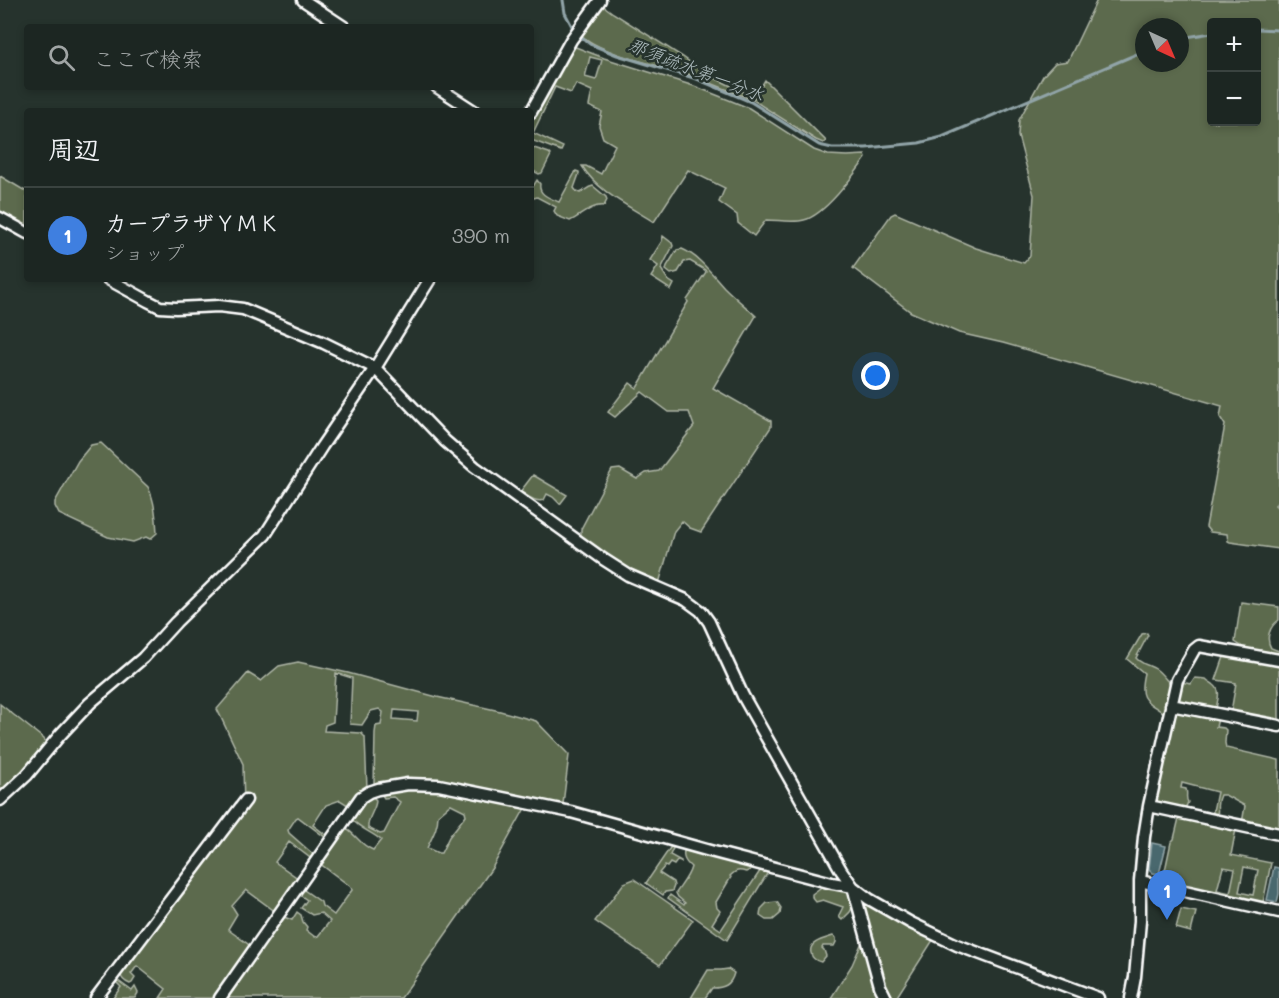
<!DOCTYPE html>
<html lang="ja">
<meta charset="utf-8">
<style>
body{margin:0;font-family:Mali,"Klee One",sans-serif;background:#252e2a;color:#f1f3f6}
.controls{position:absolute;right:18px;top:18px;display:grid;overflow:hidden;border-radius:6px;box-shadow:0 3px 9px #0003}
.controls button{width:54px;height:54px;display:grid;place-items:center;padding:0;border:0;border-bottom:2px solid #3a4340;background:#1c2622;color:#f1f3f6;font:30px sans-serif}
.compass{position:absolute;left:1135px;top:18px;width:54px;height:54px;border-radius:50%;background:#1c2622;box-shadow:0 3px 9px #0003;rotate:136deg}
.you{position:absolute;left:876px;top:376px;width:21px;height:21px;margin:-15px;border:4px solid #fff;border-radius:50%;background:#1a73e8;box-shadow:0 0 0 9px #1a73e833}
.badge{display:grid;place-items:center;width:39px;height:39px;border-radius:50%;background:#2563eb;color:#fff;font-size:20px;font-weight:700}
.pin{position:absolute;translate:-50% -50px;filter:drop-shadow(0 2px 3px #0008)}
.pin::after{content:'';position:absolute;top:32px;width:21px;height:18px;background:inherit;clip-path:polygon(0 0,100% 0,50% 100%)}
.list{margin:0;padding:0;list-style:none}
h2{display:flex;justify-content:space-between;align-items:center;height:78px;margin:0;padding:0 24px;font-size:26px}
h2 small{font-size:20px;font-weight:400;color:#a0a5a5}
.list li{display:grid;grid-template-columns:39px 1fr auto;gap:18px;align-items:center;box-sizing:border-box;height:96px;padding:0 24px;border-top:2px solid #3a4340}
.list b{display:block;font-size:22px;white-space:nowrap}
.list p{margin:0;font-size:20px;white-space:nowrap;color:#a0a5a5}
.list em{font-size:20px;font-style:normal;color:#a0a5a5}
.icon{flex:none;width:33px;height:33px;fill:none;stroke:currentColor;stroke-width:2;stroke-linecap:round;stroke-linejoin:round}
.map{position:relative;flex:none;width:1279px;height:998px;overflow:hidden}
.search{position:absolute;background:#1c2622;box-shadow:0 3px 9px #0003;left:24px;top:24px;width:510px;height:66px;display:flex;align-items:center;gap:15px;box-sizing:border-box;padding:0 21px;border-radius:6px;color:#a0a5a5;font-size:22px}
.panel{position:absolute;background:#1c2622;box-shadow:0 3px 9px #0003;left:24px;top:108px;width:510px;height:174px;border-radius:6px}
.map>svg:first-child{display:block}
.green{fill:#5c6b4d;stroke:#aeb5a6;stroke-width:1.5;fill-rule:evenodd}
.water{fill:#48686e;stroke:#91a4a8;stroke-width:1.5}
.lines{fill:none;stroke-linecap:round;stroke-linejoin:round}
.stream{stroke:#91a4a8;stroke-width:3}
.street-casing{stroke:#fff;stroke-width:15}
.street{stroke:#26332d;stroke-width:10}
.labels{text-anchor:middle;stroke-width:5;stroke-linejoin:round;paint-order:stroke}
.water-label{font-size:18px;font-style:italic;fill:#adbbbe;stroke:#26332d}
</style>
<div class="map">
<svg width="1279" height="998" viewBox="0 0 1279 998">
<rect width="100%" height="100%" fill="#26332d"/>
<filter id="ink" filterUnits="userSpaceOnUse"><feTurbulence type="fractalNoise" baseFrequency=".0167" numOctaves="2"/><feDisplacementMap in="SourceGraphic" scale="12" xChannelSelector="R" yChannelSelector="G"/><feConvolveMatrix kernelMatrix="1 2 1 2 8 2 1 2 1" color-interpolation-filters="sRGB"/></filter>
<g filter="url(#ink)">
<path class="green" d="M1097,0H1279V501L1275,505L1279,509V549L1230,542L1228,541L1227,534L1210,532L1206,527L1225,425L1220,417L1222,406L1003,343L959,333L911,312L853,268L891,215L895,213L976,248L1024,263L1030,256L1034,195L1018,136L1019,120L1043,76L1055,63L1068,61ZM1212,22H1256V122H1212ZM1144,27H1180V63H1144Z
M601,4L613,13L683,57L705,73L749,95L748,98C728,90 708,82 688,74C659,65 600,54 580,34Z
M573,46L604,58L694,86L749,108L814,150L828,155L847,156L865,155L866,158C853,176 825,215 804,220C794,223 777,220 766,220L754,236L738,223L737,215L719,202L725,188L688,170L654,222C629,206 598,192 582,166H586L601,174L615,145L603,138L599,126L602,112L589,106L592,91L576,84L571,93L555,87L533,133L563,147L561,151L531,140V120ZM590,57L602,60L596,80L585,77Z
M765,80L826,141L823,143L816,140L753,100Z
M531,147L549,153L551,155L542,173L539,174L531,170Z
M576,171L579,172V174L574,188L577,192L580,193C585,191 587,187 593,186L606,197L607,200L604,206C592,204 581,216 570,221L557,216L554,211L556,207L537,197L534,198L531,196V187L532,188L537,180L540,184C538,195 550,198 559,202Z
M0,176L27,192V226H25L0,211Z
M663,236L672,243L673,246L661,269L668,280L674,284L671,290L651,277L658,266L650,260L662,241Z
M682,249C699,256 712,274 724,287C734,297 745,306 756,316L713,388L771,421V427L701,532L690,528L682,521L674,531L660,580L656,583L631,573L587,543L581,535V529L612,470L620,469L637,479L646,473L659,471L694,426L689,412H669L642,392L615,417L608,412L630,383L637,388L688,302L687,300L706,272L705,270L690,261L684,262L678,272L671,274L666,270L667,266L677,250Z
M101,443L148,487C155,501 156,518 157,533L150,539L146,537L133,542L108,537L59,514L55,506V502L78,461L91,445Z
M533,475L567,495L560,504L553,497L547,494L544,500C535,503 529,496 520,492Z
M1241,602L1279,607V620C1270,626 1265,638 1271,648L1279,651V657L1210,644L1241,648V646L1235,642Z
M1147,633L1148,635L1136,658C1142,665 1150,665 1157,670C1162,674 1167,681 1171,685L1168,710L1164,713C1144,700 1138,699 1144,673L1127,659L1142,634Z
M1225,654L1279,664V721L1231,712L1236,683L1216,680Z
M298,662L348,673L437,697L500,711L536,721L569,755L563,804L556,805L529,801L492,868L401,998H231L227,995L281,916L292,920L297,912L301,915L303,922L307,927L306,930L315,937L318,936L330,921L321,913L312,915L301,908L307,900L297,893L301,888L321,902L322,906L334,915L352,890L351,887L319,863L343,827C356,833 359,845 373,850L381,840C372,832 358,828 351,818L365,800L372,796L376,800C376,810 367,817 368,828L380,834L384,833L400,802L393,797L384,798L382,795L383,791L374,785L375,733L376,726L381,725L383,712L379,709L371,711L362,725L350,724L352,678L336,673L333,722L325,725L324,731L361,733L365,737L367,789L351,807L340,800L326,805L313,825L330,838L329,840L298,817L296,818L288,830L289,833L315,856L313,860L289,842L275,862L299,879L276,912L246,890L232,906L237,914L228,929L230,931L248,944L250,948L216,998H160L166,989L137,966L131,974L135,978L132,983L130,984C125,982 120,978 121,972L244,808L243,764L217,709L248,673L261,681L279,666ZM394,710L418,712L417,721L393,719ZM451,804L465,811L466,815L449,837L441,853H438L427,848C432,837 438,828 438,815Z
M1195,678L1206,679C1209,682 1212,683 1214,685C1222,691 1217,701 1216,709L1177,703L1180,682L1191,684Z
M0,704L44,739L48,747L0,798Z
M1176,710L1218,718L1216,727L1224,728L1226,730L1225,743L1226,748L1279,760V832L1242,823L1245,806L1225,795H1220C1215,805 1219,807 1217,816H1212L1217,792L1182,783L1181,788L1186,789C1188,794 1185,798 1188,802L1185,809L1158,804L1156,800Z
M1181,817L1236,829L1231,855L1271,863L1263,903L1163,880L1171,842L1174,839L1179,818ZM1223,867L1235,869L1230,893L1217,890ZM1244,867L1258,870L1253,895L1239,892Z
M672,845L674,846L670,855L681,861V862L677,861L674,865L670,863L667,867L665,866L659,873L673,882L674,886L672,891L665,892L663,895L646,883Z
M685,847L751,865L750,870L746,872C739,870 736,870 730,876L731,877L716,902L717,908L720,911L712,924L721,930L762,868L770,869L727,940L668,898L670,895L684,905L685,903L678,897L676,893C682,884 689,876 691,867C684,861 682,856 685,847Z
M634,879L693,920L660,965L595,921L624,883Z
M824,885L849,890L854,904L850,912L842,920L840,918L839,915L843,907L823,900L816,902L812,897V894Z
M864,889L935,937L896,998H831L852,965L862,942L858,920V899Z
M777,902L781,908L780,914L773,920H766L760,916L761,909L767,903Z
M1181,909L1196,912L1191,932L1176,928Z
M833,936L836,938V942L834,946H823L822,948L824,950L826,956L821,962C816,961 812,959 811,953C808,942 824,939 833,936Z
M728,969L734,973C731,985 724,988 712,988L705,998H691L708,970H721Z
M117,980L132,991L135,987L138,993L135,998H113L121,987L116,982Z"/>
<path class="water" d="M1152,843L1166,846L1159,874L1153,873L1149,869Z
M1274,867L1279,868V894L1277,902L1267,900Z"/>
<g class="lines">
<path class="stream" d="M563,0L565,13L574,30
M1256,29L1279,30
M579,35L590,44L617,55L697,79L751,102L819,145L832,148H866L919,143L942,137L1144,51
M1180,38L1212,33"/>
<g class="street-casing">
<path id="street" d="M303,0L344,27
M437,87L474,111
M531,112L571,40L600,0
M0,218L27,233
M108,279L148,301L160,307L176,308L219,306L243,309L324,343L375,368L445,441L475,467L603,559L628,575L686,600L701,611L709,622L743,696L841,870L853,887L869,899L911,923L957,945L1098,998
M1171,705L1279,726
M0,800L27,775L60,735L90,703L143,658L176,622L265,535L322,446L375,368L430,279
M1149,806L1279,834
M1140,881L1279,912
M853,887L880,986L886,998
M96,998L246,800
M220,998L361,797L369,792L378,789L408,784L439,785L571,812L710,851L832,883L853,887
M1131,998L1135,977L1140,921V881L1144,837L1149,806L1177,680L1194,650L1199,646L1279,660"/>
</g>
<use href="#street" class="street"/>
</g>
</g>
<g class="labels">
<g class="water-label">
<text transform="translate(696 70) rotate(21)" y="6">那須疏水第一分水</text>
</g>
</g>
</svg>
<div class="controls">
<button>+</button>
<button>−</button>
</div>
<svg class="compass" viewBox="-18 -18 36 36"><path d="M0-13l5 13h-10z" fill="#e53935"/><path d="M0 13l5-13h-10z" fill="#a0a5a5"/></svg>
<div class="you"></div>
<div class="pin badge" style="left:1167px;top:920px;background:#3f7fe0">1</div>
<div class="search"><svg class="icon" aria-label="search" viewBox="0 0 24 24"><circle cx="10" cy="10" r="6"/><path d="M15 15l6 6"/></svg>ここで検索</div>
<section class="panel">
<h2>周辺<small></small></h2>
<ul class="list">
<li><span class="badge" style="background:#3f7fe0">1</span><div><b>カープラザＹＭＫ</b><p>ショップ</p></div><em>390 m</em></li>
</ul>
</section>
</div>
